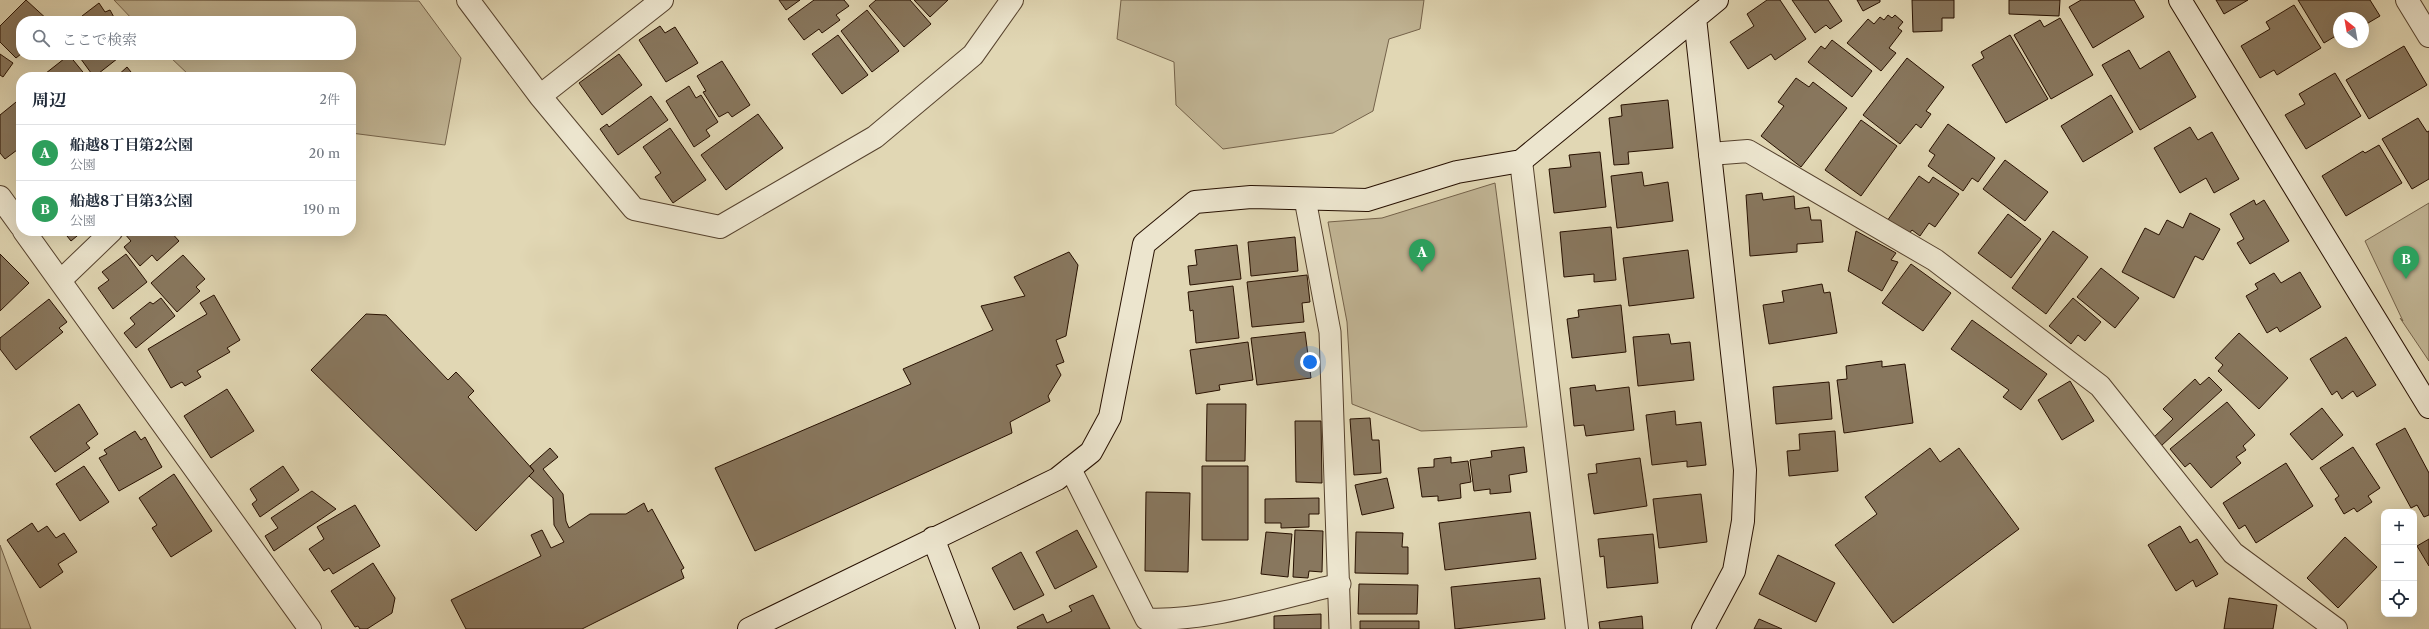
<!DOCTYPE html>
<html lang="ja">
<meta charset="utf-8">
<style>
body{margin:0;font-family:"Libre Caslon Text","Noto Serif JP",serif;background:#f6f6f7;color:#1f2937}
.controls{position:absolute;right:12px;bottom:12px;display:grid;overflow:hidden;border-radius:8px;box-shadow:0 4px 16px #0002}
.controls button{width:36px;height:36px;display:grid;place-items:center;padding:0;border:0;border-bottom:1px solid #e0e1e3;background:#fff;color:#1f2937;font:20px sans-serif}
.compass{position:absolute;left:2333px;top:12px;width:36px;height:36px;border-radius:50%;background:#fff;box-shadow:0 4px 16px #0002;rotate:329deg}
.you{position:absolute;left:1310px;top:362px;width:14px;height:14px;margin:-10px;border:3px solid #fff;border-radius:50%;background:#1a73e8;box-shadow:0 0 0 6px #1a73e833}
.badge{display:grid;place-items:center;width:26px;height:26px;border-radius:50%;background:#8f2418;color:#fff;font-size:13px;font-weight:700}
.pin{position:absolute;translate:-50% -33px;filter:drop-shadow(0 1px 2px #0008)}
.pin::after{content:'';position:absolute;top:21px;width:14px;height:12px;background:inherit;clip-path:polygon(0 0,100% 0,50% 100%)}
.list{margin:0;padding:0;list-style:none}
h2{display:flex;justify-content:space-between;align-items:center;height:52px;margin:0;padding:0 16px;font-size:17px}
h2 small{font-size:13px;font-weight:400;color:#747a83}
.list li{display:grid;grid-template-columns:26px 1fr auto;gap:12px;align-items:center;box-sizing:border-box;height:56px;padding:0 16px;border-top:1px solid #e0e1e3}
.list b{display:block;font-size:15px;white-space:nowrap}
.list p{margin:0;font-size:13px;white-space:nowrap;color:#747a83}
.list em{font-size:13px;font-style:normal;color:#747a83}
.icon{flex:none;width:22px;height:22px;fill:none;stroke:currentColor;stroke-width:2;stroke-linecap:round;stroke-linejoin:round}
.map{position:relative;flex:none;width:2429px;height:629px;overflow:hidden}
.search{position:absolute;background:#fff;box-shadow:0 4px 16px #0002;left:16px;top:16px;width:340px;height:44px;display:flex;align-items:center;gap:10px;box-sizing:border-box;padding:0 14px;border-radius:16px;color:#747a83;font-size:15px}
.panel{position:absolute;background:#fff;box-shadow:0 4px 16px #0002;left:16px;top:72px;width:340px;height:164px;border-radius:16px}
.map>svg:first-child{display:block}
.green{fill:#c1b595;stroke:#74624a}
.building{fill:#88775e;stroke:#271000}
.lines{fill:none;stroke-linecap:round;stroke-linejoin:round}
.lane-casing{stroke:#56422d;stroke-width:23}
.street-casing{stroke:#56422d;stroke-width:24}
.secondary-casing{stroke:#271000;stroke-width:24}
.lane{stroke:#ece5ce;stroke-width:21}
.street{stroke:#ece5ce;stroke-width:22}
.secondary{stroke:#ece5ce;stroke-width:22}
</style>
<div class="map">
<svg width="2429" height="629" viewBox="0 0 2429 629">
<rect width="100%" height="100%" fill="#e1d7b4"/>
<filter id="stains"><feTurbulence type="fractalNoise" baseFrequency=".005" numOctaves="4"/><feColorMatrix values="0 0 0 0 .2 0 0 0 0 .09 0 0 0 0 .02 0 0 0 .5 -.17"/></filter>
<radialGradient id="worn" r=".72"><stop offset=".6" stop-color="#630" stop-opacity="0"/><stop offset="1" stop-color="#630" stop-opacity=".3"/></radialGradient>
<path class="green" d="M114,0L419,1L461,58L445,145L351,133V77H191L168,55H351V21H134Z
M1121,0H1424L1420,29L1389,39L1373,111L1333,133L1223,149L1176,105L1174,62L1117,39Z
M1495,183L1527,427L1421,431L1352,404L1347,322L1328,222L1382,218Z
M2429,203V361L2400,318L2403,321L2365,241Z
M0,545L31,629H0Z"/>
<path class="building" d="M26,0L49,21H21V54L16,58L0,42V26Z
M779,0H800L786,10Z
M814,0H844L849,6L836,15L840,20L822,33L819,29L804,40L788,19Z
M876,0H910L931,24L904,47L869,6Z
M914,0H948L930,17Z
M1767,0H1780L1806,39L1775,60L1771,54L1748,69L1730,42L1754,26L1747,14Z
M1792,0H1828L1842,21L1830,29L1826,25L1815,33Z
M1857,0H1880V2L1863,11Z
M1912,0H1954V18H1942V31L1913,32Z
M2009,0H2060L2059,16L2009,14Z
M2081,0H2134L2144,17L2093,48L2069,7Z
M2216,0H2248L2224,14Z
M2298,0H2370L2380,16L2363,26V18H2339V34L2324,43Z
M99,3L105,12L110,10L116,21H86L82,16Z
M2294,5L2321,48L2277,75L2274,70L2260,78L2241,46L2270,29L2266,22Z
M867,10L899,51L872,72L841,31Z
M1888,15L1892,18L1895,15L1903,22L1898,28L1902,31L1889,48L1896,53L1881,71L1847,43L1868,19L1874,24L1880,17L1884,20Z
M2060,18L2093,75L2051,99L2014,35L2040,20L2044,27Z
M660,26L665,33L675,27L698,63L666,82L639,40Z
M838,35L868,75L842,94L812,54Z
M2010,35L2048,99L2006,123L1972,65L1984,58L1981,52Z
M1832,40L1872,71L1852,97L1808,62L1821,46L1825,49Z
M2404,46L2427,85L2369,119L2346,80Z
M2129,50L2140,69L2169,51L2196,97L2140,130L2102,65Z
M0,54L13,63L3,77L0,75Z
M619,54L642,85L602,115L579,83Z
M69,55L87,77H41Z
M78,55H122L94,77Z
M1907,58L1944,87L1926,111L1931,114L1921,128L1916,124L1900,144L1863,115Z
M722,61L750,105L732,117L728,112L719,117L703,92L706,91L697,76Z
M127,67L135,77H116Z
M2335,73L2361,116L2306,149L2285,115L2305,104L2299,94Z
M1796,78L1809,87L1813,82L1847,108L1801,167L1761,136L1784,106L1778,102Z
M689,86L696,98L701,95L718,122L706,130L710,136L694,147L666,101Z
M2111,95L2133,132L2083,162L2061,126Z
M651,96L668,120L618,155L600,129L607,124L609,127Z
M21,98V147L5,159L0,153V115Z
M1668,100L1673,148L1628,152L1629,164L1614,165L1609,118L1622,116L1621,105Z
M758,114L783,148L726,190L701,155Z
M2418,118L2427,132L2429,131V179L2412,189L2382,139Z
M1861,120L1897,146L1861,196L1825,170Z
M1948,124L1995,158L1978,182L1972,178L1963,191L1928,166L1935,155L1929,151Z
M2190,127L2198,140L2212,132L2239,179L2214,193L2206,178L2180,193L2154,148Z
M670,128L706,180L673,203L655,177L661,173L643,147Z
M2379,145L2402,183L2346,216L2322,176L2363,151L2365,153Z
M1600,152L1606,207L1554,213L1549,169L1571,167L1569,155Z
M2005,160L2048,192L2025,221L1983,189Z
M1642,172L1644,186L1668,182L1673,221L1617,228L1611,176Z
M1919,176L1929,183L1933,177L1959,194L1935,227L1929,223L1920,236L1912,230L1907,236L1887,221Z
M1762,193L1763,200L1794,196L1795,209L1809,207L1811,220H1821L1823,242L1797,244V252L1750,256L1746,195Z
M2254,200L2256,205L2264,200L2289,241L2250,264L2237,243L2244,239L2230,214Z
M2190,213L2220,229L2203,260L2195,256L2174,298L2122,272L2145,228L2159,235L2167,220L2183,228Z
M2008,214L2041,239L2011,278L1978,253Z
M1611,227L1616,280L1594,282V274L1564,277L1560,232Z
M63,231H83L71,241Z
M127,231H170L179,241L157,261L152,255L140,266L124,247L131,241L124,233Z
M1856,231L1896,253L1891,260L1898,262L1882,291L1848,271Z
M2053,231L2088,257L2046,314L2012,288Z
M1295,237L1298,271L1251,276L1248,242Z
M1237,245L1241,279L1190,285L1188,266L1197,265L1195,250Z
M1688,250L1694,298L1629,306L1623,258Z
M1069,252L1078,265L1066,336L1056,340L1064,362L1056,365L1061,375L1048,396L1050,401L1010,422L1012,433L755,551L715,468L911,384L903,369L993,330L981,306L1025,296L1014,277Z
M0,254L29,283L0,311Z
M126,254L147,282L113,309L98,288L109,280L102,272Z
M183,255L205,279L196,287L200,291L177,312L151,283Z
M1911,264L1951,293L1923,331L1882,303Z
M2101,268L2139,298L2115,328L2077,297Z
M2300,272L2321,307L2280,332L2277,327L2267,333L2246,296L2258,289L2255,284L2274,273L2281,283Z
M1307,275L1310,302L1302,303L1304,322L1252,327L1247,282Z
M1822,284L1824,293L1830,292L1837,333L1769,344L1763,305L1784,302L1782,291Z
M1233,286L1239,338L1196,343L1193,310L1190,311L1188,292Z
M214,295L240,340L227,348L230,352L197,371L201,377L185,386L182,382L171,388L148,349L207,314L200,303Z
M161,298L175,316L136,348L124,333L135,324L130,318L150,302L153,304Z
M2073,298L2101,322L2085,341L2078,335L2071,344L2049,326Z
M49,299L67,322L59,328L63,332L16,370L0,349V338Z
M1621,305L1626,352L1572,358L1567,319L1579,317L1578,310Z
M366,314L386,315L448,380L456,372L474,391L468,397L534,471L476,531L311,370Z
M1972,320L2047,374L2021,410L2003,397L2009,390L1951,349Z
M1305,332L1311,378L1257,385L1251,338Z
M2239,333L2288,378L2259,409L2218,371L2223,365L2215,358Z
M1669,334L1671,344L1690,342L1694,380L1638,386L1633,337Z
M2346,337L2376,385L2357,397L2353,391L2342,399L2337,391L2332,395L2310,359Z
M1248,342L1253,380L1219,385L1220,390L1196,394L1190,350Z
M1882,361V367L1905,364L1913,423L1844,433L1837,380L1847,379L1846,366Z
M2209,377L2222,390L2161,446L2153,438L2173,419L2163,409L2195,379L2200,385Z
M2070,381L2094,421L2062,440L2038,400Z
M1829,382L1832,419L1776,424L1773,387Z
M1595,385L1596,391L1629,387L1634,430L1586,436L1584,425L1574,426L1570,388Z
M227,389L254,431L211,458L184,416Z
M2227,402L2255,435L2243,446L2246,450L2236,457L2241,463L2211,488L2190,463L2185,467L2170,449Z
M79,404L98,434L86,443L90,448L55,472L30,437Z
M1207,404H1246L1245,461H1206Z
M2322,408L2343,435L2312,460L2290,434Z
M1675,411L1676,425L1701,422L1706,465L1687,467V461L1652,465L1646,415Z
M1370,418L1372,440H1379L1381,473L1354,475L1350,419Z
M1295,421H1321L1322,483L1296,482Z
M2405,428L2429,473V515L2424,517L2417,505L2411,508L2376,444Z
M135,431L141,440L145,437L162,467L119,491L99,458L107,454L104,450Z
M1835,431L1838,471L1789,476L1787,451L1800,450L1799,434Z
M1524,447L1527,472L1509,475L1511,492L1490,494V489L1474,491L1470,460L1492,457L1491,451Z
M2353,447L2380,488L2368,496L2372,502L2357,512L2354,508L2344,514L2335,499L2339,496L2320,468Z
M550,448L558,457L543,469L563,494L566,521L569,528L590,514H626L644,503L648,512L652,509L684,568L681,570L684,578L582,629H466L451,600L541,556L531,535L542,530L551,548L564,542L554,525L553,498L529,476L534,471L530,466Z
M1930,448L1940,462L1959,448L2019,529L1893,623L1835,545L1877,514L1865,497Z
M1451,457V463L1468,461L1471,482L1460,484L1461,498L1438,501V496L1422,497L1418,468L1434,467V459Z
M1640,458L1647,506L1594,514L1588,474L1597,473L1596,464Z
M2286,463L2313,506L2256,543L2245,525L2239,529L2223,503Z
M84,466L109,502L80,521L56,484Z
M283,466L299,490L260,517L252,504L257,500L250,489Z
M1202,466H1248V540H1202Z
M174,474L212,531L171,557L152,528L157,525L139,498Z
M1387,478L1394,508L1362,515L1355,485Z
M312,491L336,509L274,551L265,536L278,528L271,518Z
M1146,492L1190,493L1188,572L1145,571Z
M1701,494L1707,542L1659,548L1653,499Z
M1319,498V514H1309V527L1281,528V523H1265V499Z
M355,505L380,546L333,574L329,568L324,571L309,549L324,539L317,527Z
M1530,512L1536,559L1445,570L1439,523Z
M32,523L38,532L47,526L56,538L64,533L77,552L58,564L63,572L40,588L7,540Z
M2180,526L2190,543L2197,539L2218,574L2196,587L2193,580L2176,591L2148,545Z
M1077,530L1097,567L1055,589L1036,552Z
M1295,530L1323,531L1322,572L1309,571L1308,578L1293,577Z
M1266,532L1292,534L1288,577L1261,574Z
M1356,532L1403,533L1402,547H1408V574L1355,573Z
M1653,534L1658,583L1607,588L1604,556L1600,557L1598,539Z
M2345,537L2377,567L2338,608L2307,578Z
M2429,539V566L2417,546Z
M1021,552L1044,595L1014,610L992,568Z
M1778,555L1835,583L1816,622L1759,594Z
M373,563L395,598L392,613L367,629H360L358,626L355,627L331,591Z
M1540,578L1545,619L1455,629L1451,587Z
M1359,584L1418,585L1417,614H1358Z
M1093,595L1110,629H1018L1017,627L1043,614L1047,623L1072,611L1069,606Z
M2229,598L2277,605L2273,629H2224Z
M1321,614V629H1274V616Z
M1642,616L1643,629H1600L1599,622Z
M1759,619L1782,629H1754Z
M1360,621H1419V629H1360Z"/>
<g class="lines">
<g class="lane-casing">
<path id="lane" d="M1305,199L1330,332L1340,629
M60,281L112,231
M1070,468L1146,619C1207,622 1280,598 1340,584"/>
</g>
<g class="street-casing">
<path id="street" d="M468,0L540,96L634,209L720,227L875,137L973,55L1012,0
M2407,0L2429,36
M540,96L662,0
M1710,154L1748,151L1935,260L2100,386L2233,553L2336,629
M1521,161L1577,629
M0,197L21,226
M24,231L310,629"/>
</g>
<g class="secondary-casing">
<path id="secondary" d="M2180,0L2429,407
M1695,18L1745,470L1743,521L1734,571L1703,629
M933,538L968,629
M749,629L1057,479L1091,452L1110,417L1144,244L1195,202L1251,197L1367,200L1457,172L1521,161L1717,0"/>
</g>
<use href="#lane" class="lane"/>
<use href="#street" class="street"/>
<use href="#secondary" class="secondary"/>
</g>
<rect width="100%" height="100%" filter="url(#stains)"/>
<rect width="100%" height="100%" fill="url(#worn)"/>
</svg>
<div class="controls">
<button>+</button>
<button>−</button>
<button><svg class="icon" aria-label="locate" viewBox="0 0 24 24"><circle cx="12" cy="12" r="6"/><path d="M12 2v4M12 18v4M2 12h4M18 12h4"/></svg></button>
</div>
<svg class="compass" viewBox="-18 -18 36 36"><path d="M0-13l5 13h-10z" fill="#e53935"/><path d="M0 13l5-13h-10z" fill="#747a83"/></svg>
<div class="you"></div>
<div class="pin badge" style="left:1422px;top:272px;background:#2e9e5b">A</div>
<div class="pin badge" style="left:2406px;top:279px;background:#2e9e5b">B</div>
<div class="search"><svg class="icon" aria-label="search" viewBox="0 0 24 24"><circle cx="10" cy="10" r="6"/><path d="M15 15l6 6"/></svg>ここで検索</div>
<section class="panel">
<h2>周辺<small>2件</small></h2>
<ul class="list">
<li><span class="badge" style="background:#2e9e5b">A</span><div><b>船越8丁目第2公園</b><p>公園</p></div><em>20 m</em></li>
<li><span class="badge" style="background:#2e9e5b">B</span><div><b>船越8丁目第3公園</b><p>公園</p></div><em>190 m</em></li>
</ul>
</section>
</div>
